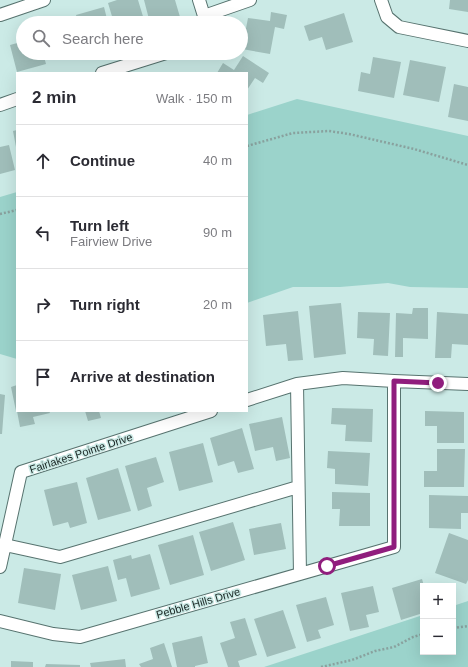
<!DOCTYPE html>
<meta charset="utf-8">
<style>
body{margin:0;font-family:Helvetica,sans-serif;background:#f7f7f7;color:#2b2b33}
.controls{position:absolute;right:12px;bottom:12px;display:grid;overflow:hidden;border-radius:0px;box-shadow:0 4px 16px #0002}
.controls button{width:36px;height:36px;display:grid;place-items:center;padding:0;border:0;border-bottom:1px solid #e1e1e2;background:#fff;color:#2b2b33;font:20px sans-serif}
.stop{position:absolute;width:12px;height:12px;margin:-9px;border:3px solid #901d7d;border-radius:50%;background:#fff}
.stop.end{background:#901d7d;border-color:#fff;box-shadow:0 1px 4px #0008}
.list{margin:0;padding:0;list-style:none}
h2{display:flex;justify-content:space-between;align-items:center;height:52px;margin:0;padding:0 16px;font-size:17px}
h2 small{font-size:13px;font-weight:400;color:#7c7c81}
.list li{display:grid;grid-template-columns:26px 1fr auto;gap:12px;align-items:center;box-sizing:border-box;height:72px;padding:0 16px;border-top:1px solid #e1e1e2}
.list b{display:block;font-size:15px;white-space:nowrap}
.list p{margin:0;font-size:13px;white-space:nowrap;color:#7c7c81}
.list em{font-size:13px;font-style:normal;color:#7c7c81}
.icon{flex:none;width:22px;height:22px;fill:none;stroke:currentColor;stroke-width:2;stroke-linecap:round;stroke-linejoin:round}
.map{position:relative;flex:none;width:468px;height:667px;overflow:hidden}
.search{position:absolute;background:#fff;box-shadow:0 4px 16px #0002;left:16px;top:16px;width:232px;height:44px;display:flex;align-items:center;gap:10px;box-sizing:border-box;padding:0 14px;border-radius:22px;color:#7c7c81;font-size:15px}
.panel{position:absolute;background:#fff;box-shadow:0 4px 16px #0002;left:16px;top:72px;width:232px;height:340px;border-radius:0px}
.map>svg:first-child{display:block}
.green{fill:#9bd3cb}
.building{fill:#a0beba}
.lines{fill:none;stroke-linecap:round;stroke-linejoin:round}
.minor-casing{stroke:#57736f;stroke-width:14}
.path{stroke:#89a19e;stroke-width:2.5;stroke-dasharray:2 2;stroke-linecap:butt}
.minor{stroke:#fff;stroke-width:12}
.route{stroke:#901d7d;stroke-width:5}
.labels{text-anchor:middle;stroke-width:3;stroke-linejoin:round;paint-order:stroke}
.street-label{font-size:11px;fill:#192523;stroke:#cbeae6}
</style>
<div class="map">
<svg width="468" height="667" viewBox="0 0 468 667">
<rect width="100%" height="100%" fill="#cbeae6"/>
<path class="green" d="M297,99L468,136V288L410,287L388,283L340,287H293L247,303V115Z
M17,192V359L0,354V197Z
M468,601V667H264L423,615V652H453V606Z"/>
<path class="building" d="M117,0H138L145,23H114L108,3Z
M144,0H175L180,17L161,23H150Z
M450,0H468V12L449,9Z
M104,7L108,23H78L76,15Z
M271,12L287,15L284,29L275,27L270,54L242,49L248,18L270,21Z
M344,13L353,42L326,50L322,37L309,41L304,26Z
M72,19L73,23H56L55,22Z
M23,32V53H43L46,64L17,72L10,45L21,42L18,33Z
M51,53H82V54L53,60Z
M243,56L269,73L263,83L255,78L247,90V73H217L223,63L234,70Z
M373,57L401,62L394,98L358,91L361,72L370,74Z
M410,60L446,67L439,102L403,95Z
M454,84L468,87V121L448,117Z
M17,130V147H16L13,131Z
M9,145L15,170L0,174V147Z
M341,303L346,354L314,358L309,306Z
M413,308H428V339L403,338V357H395L396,313L412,314Z
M298,311L303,360L288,361L286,344L266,346L263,315Z
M358,312L390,313L388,356L373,355L374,339L357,338Z
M437,312L468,314V345L452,344L451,358H435Z
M17,385V410L16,411L11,387Z
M0,394L5,395L2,434H0Z
M332,408L373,409L372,442L345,441L346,425L331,424Z
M17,411H49L50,413L33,417L35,424L20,427Z
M85,411H99L101,418L88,421Z
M425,411L464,412V443H437V426H425Z
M282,417L290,458L276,461L273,447L255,451L249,424Z
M242,428L254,469L238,473L234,461L218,466L210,438Z
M203,443L213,482L179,491L169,452Z
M437,449H465L464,487H424V471H437Z
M328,451L370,453L368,486L335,484V469L327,468Z
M156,457L164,482L147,488L152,506L138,511L125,466Z
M118,468L131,511L98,520L86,478Z
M77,482L87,523L70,528L68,522L53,526L44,490Z
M332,492L370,493V526H339L340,509H332Z
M429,495L468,496V513H461V529L429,528Z
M233,522L245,560L211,571L199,532Z
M281,523L286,549L254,555L249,529Z
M449,533L468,540V580L466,584L435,573Z
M193,535L204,575L170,585L158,545Z
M150,554L160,589L131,597L126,578L118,580L113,560L131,555L132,559Z
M108,566L117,601L81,610L72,575Z
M24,568L61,574L55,610L18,603Z
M422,579L424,586H423V613L401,620L392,588Z
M373,586L379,612L366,615L369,627L350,631L341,593Z
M326,597L334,625L318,630L321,638L307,642L296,605Z
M283,610L296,648L267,657L254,619Z
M245,618L257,655L238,661L240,667H228L220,643L235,638L230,622Z
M202,636L208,663L195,666V667H177L172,643Z
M164,643L172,667H141L139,664L153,659L150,648Z
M125,659L126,667H91L90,663Z
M11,661L33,662V667H11Z
M46,664L80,665V667H45Z"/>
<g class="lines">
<g class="minor-casing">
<path id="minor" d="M199,0L204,16L205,23
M381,0L387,17L399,27L468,41
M0,15L44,0
M204,16L250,0
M102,73L166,53
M0,105L17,99
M297,384L300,574
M247,400L297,384L343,378L394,381L468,384
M5,545L60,557L298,487
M0,567L21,472L211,411
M0,621L53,634L80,637L394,547V381"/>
</g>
<path class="path" d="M247,146L293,133L329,131L349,134L414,149L468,165
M0,214L17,210
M453,628L468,626
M321,667L352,660L375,651L394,647L413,637L423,634"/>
<use href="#minor" class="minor"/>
</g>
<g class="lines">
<path class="route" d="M327,566L394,547V381L438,383"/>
</g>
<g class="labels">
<g class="street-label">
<text transform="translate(81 453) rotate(-18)" y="4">Fairlakes Pointe Drive</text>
<text transform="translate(198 603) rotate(-16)" y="4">Pebble Hills Drive</text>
</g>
</g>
</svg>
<div class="controls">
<button>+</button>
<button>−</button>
</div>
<div class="stop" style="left:327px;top:566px"></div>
<div class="stop end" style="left:438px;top:383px"></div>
<div class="search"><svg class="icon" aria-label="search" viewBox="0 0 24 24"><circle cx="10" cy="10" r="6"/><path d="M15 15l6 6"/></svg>Search here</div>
<section class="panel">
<h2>2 min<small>Walk · 150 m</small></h2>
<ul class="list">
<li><svg class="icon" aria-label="ahead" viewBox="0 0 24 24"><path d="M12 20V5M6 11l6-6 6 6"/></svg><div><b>Continue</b></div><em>40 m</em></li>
<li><svg class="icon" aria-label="left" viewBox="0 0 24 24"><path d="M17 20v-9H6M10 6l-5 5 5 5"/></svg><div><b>Turn left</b><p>Fairview Drive</p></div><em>90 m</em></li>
<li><svg class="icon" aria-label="right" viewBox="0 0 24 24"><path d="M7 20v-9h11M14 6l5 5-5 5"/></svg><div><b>Turn right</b></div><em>20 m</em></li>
<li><svg class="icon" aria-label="arrive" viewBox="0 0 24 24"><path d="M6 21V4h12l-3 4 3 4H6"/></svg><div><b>Arrive at destination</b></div></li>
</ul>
</section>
</div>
